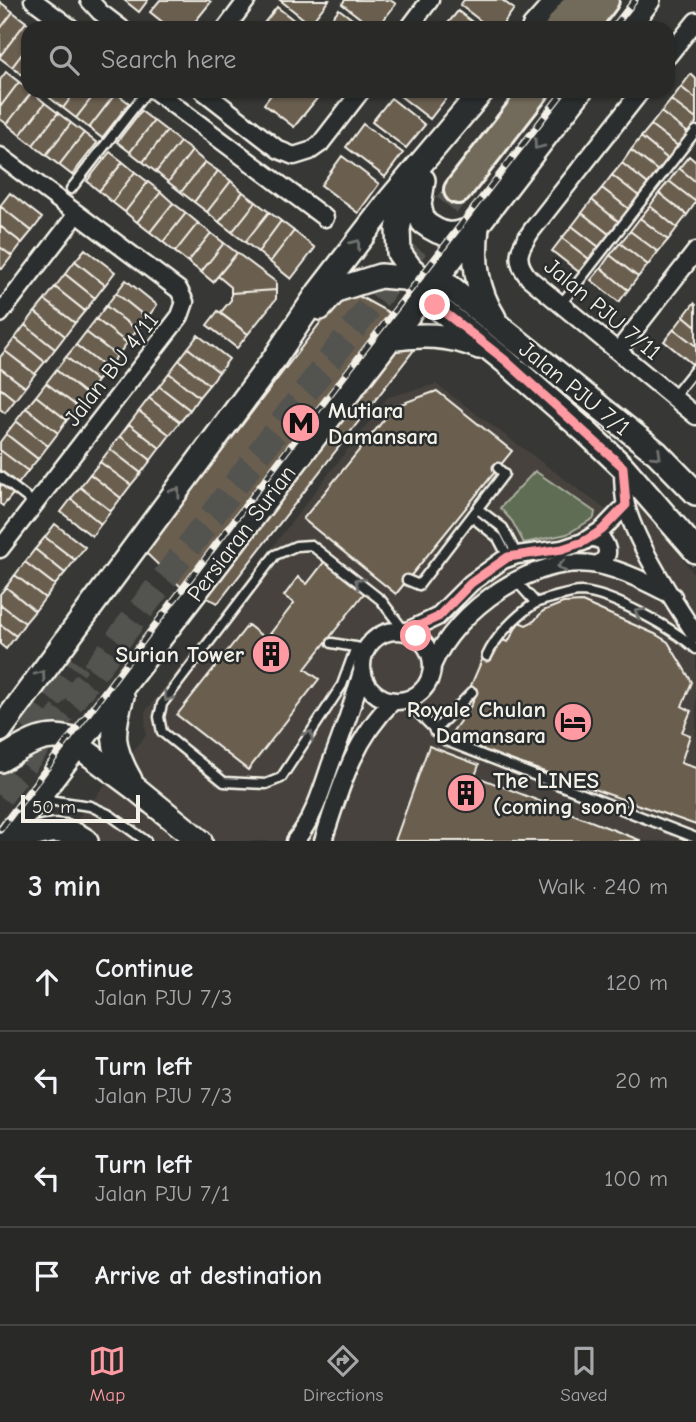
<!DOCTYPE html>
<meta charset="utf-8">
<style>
body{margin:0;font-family:"Comic Neue",sans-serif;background:#313130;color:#f1f3f6}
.scale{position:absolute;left:21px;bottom:18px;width:119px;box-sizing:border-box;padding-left:7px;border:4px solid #f4f1e8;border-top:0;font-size:19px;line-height:24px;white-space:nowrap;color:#f4f1e8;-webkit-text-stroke:5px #2a2d2e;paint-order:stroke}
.stop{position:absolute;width:21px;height:21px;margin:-16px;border:5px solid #ff9aa2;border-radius:50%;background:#fff}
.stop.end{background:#ff9aa2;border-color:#fff;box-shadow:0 2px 7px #0008}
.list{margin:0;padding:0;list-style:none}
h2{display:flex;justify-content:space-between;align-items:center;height:91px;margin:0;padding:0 28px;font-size:30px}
h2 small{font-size:23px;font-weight:400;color:#a5a6a8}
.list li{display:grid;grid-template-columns:46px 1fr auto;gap:21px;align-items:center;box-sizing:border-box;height:98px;padding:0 28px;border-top:2px solid #454545}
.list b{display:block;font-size:26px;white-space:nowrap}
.list p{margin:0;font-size:23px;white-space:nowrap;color:#a5a6a8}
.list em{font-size:23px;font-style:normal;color:#a5a6a8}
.icon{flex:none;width:38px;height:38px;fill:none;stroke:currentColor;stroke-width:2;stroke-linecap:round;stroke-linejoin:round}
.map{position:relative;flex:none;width:696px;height:841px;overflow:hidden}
.search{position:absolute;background:#292928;box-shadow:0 2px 5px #0004;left:21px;right:21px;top:21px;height:77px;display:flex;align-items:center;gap:18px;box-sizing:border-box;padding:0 24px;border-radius:21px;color:#a5a6a8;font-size:26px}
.sheet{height:483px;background:#292928}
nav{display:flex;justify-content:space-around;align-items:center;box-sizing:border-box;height:98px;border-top:2px solid #454545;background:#292928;font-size:19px;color:#a5a6a8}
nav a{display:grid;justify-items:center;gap:4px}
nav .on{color:#ff9aa2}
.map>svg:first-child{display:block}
.built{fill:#46433d}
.green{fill:#606d54;stroke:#aaaf9e;stroke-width:2}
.building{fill:#6a5e50;stroke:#f4f1e8;stroke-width:2}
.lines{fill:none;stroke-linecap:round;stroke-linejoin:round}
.primary-tunnel{stroke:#535350;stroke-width:26;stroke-dasharray:26 13;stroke-linecap:butt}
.lane-casing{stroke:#f4f1e8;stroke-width:13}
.street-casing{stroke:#f4f1e8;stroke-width:21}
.secondary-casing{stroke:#f4f1e8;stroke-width:28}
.primary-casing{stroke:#f4f1e8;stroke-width:32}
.lane{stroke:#2a2d2e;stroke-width:8}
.street{stroke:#2a2d2e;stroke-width:16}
.secondary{stroke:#2a2d2e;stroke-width:23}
.primary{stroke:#726b5a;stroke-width:26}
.rail-casing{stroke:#f4f1e8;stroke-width:7}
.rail{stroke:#2a2d2e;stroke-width:4.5;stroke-dasharray:13;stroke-linecap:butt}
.oneway{stroke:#71726f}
.route{stroke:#ff9aa2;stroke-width:9}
.labels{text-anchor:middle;stroke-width:5;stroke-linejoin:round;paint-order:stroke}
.street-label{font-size:23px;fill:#f4f1e8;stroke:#2a2d2e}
.poi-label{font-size:23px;font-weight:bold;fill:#f4f1e8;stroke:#2a2d2e;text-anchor:start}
</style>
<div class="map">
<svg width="696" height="841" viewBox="0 0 696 841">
<rect width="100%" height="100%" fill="#373735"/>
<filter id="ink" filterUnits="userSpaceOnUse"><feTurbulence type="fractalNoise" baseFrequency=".0143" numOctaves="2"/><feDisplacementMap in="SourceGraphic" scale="14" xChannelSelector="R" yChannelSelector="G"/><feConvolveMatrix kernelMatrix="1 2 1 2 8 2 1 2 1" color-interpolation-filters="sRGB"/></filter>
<g filter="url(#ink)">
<path class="built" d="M436,384L605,509L638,497L696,577V841H59L146,735L145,712L388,397Z"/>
<path class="green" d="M535,471L595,512L594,518L567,534L524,543L512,521L500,508Z"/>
<path class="building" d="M124,0H148L139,12Z
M160,0H208L211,2L190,28H170L150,12Z
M280,0H329L310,24Z
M345,0H390L396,4L377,28H373L342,4Z
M464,0H502L514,9L500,28H490L460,5Z
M0,2L13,12L0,29Z
M277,7L304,28H260Z
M339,9L364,28H324Z
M458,11L480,28H444Z
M13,12L26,22L0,56V29Z
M26,22L33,28H28V46L12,67L0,58V56Z
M28,46V73L25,77L12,67Z
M6,72L19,82L0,107V80Z
M691,74L696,79V99L681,87Z
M19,82L32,92L7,124L0,119V107Z
M681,87L696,99V119L671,100Z
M56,91H76L63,108L50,98Z
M76,91H97L76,118L63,108Z
M97,91H114L116,93L89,128L76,118Z
M274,91H323L294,127L264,104Z
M441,91L448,96L430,119L395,92Z
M32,92L45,103L20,135L7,124Z
M116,93L129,103L102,138L89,128Z
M391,98L425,125L406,148L372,122Z
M671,100L696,119V123L688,133L661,112Z
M45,103L58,113L33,145L20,135Z
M141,111L154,121L130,152L117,142Z
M661,112L688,133L678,146L651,125Z
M58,113L71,123L46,155L33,145Z
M154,121L167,131L143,162L130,152Z
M71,123L84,133L59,165L46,155Z
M363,124L403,153L385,177L346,147Z
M651,125L678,146L668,159L641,137Z
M167,131L180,142L156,172L143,162Z
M84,133L97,143L72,175L59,165Z
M641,137L668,159L658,171L631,150Z
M180,142L192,151L168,182L156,172Z
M631,150L658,171L648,184L622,163Z
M192,151L205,162L181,192L168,182Z
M110,152L123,162L99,191L87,181Z
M342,156L379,184L358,213L321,185Z
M689,156L696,162V182L679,168Z
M123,162L135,172L112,202L99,191Z
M205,162L218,171L194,202L181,192Z
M622,163L648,184L639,196L612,175Z
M679,168L696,182V202L669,181Z
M218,171L231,181L207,212L194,202Z
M135,172L148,182L125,212L112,202Z
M612,175L639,196L629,209L602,188Z
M231,181L243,192L219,222L207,212Z
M669,181L696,202L687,215L659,193Z
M148,182L161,192L137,222L125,212Z
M602,188L629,209L619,222L592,200Z
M161,192L173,203L150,232L137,222Z
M243,192L256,202L232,232L219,222Z
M10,193L42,218L32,231L0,206Z
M659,193L687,215L677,228L650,206Z
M592,200L619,222L609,234L582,213Z
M256,202L269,212L245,242L232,232Z
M173,203L186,213L163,242L150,232Z
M0,206L32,231L22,243L0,226Z
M650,206L677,228L668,240L640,218Z
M269,212L281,221L258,252L245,242Z
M186,213L198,223L175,252L163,242Z
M582,213L609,234L599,247L572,226Z
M640,218L668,240L658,252L630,231Z
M281,221L294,231L270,262L258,252Z
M198,223L211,233L188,262L175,252Z
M0,226L22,243L12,256L0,247Z
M572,226L599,247L589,259L562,238Z
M294,231L315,248L291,279L270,262Z
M630,231L658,252L648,265L620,243Z
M211,233L224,243L201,272L188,262Z
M562,238L589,259L579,272L552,251Z
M224,243L237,253L213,282L201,272Z
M620,243L648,265L638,277L610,255Z
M0,247L12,256L2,269L0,268Z
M85,249L115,272L105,285L75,261Z
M237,253L276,282V290L231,293V287L218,276Z
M610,255L638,277L628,290L601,268Z
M75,261L105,285L95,298L65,274Z
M601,268L628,290L619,302L591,280Z
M65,274L95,298L85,311L55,287Z
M126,280L157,305L147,318L116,293Z
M55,287L85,311L75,323L45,300Z
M346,289L388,312L417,346L218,603L180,586L145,552Z
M276,290V299L248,334L220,313L231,300V293Z
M116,293L147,318L137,330L106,306Z
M45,300L75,323L65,336L35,312Z
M694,303L696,305V326L684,316Z
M106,306L137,330L127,343L96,319Z
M218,311L248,334L237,348L207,325Z
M35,312L65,336L55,349L25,325Z
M684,316L696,326V346L674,329Z
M96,319L127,343L117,356L86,332Z
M25,325L55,349L45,362L15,338Z
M674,329L696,346V359L692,364L664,341Z
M86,332L117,356L107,369L76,345Z
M198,335L229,359L219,372L188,348Z
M15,338L45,362L35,374L5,351Z
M76,345L107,369L97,381L66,357Z
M188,348L219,372L209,385L179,360Z
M5,351L35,374L25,387L0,368V357Z
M66,357L97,381L87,395L56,370Z
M179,360L209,385L199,397L169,373Z
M0,368L25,387L15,400L0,388Z
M56,370L87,395L78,407L46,383Z
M169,373L199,397L190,410L159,386Z
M46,383L78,407L67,420L36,396Z
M159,386L190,410L180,422L149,398Z
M0,388L15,400L5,413L0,409Z
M437,391L512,451L396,594L303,519L395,406Z
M36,396L67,420L58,433L26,408Z
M149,398L180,422L170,435L139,411Z
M26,408L58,433L48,446L16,421Z
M139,411L170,435L160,448L129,424Z
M16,421L48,446L38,459L6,434Z
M129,424L160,448L151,460L120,436Z
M6,434L38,459L28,471L0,450V442Z
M120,436L151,460L141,473L110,449Z
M110,449L141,473L131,485L100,462Z
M0,450L28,471L18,484L0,470Z
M100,462L131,485L121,498L90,474Z
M90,474L121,498L111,511L80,487Z
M0,483L13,494L3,506L0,504Z
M80,487L111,511L101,524L71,499Z
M71,499L101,524L92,536L61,512Z
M55,524L85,547L75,560L45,537Z
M45,537L75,560L65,573L35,549Z
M35,549L65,573L55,585L25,562Z
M325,561L365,592L305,669L319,679L248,770L177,715L248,625L266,639L294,603L284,596L298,577L307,584Z
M25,562L55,585L45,598L15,575Z
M15,575L45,598L35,611L6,587Z
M6,587L35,611L25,623L0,604V594Z
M582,602L655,634L668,642L692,682L682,706L691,711L682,732L690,735L681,763L696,768V825L448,738L472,704L476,694L469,690L484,655L491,658L499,639L508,642L519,622L526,625L534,621L543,611L563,603Z
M0,604L25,623L16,636L0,624Z
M0,624L16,636L6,649L0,644Z
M429,746L479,765L475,776L642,841H395Z"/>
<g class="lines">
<path class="primary-tunnel" d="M3,761L77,663
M0,796L458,190"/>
<g class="lane-casing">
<path id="lane" d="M71,189L147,91
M561,304L696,131
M673,397L696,368
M0,477L35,504
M478,509L503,528L517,555
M472,517L498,538L508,557
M407,580L419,585L504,474L498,468
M516,581L536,603
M332,643L366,649
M356,647L342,685L281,778L266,784L224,782L162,732L159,717L162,704L275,555L296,546L311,545L381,600L405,632
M487,656C496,636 516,616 534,604C541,600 572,592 581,592C611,593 674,629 696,649
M405,700L446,741L696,838
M434,731L472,692
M41,799L90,806L110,815L146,841"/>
</g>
<g class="street-casing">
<path id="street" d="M33,0L71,28
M89,0L100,12L121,28
M226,28L247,0
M409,28L430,0
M668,56L696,21
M155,91L325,218
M203,91L279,150L294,156L310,151L320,144L361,91
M641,91L532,230C519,249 513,259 529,278L696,416
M0,156L179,290L185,302L180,316L0,549
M0,314L77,214
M618,351L696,251
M623,467C623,479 623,492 626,505C635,542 674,602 696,635
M591,537L603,541C610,551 608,559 597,565
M362 666a35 35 0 1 1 70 0a35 35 0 1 1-70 0Z
M405,632L437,617L471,583L503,560L517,555L562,549L583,542L602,530L626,505
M432,666C455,611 535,552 598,565C623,570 650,584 673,596
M295,841C313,819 321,793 330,766C342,735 353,704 362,672
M323,841C340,789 353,740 393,701"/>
</g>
<g class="secondary-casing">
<path id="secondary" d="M534,28L559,0
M627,28L648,0
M423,180L419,205L423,222C444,238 453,237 477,227
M416,181L403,208L398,229L399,253L410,268L430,286L435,305L505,361L584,430L623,467L696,551
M477,227C473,261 476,289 494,318
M320,308L336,290L380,276L404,278L430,286L450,287L657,453L696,493
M389,339C421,334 449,334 479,347
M122,696C111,733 111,747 130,780
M0,730L274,359L319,292L390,200L482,91
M0,760C23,747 43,731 69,739L135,788L200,841
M4,841L580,91
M17,841C42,831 63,824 86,841"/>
</g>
<g class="primary-casing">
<path id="primary" d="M558,28L579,0
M584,28L605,0
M458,190L535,91"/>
</g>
<use href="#lane" class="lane"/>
<use href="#street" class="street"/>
<use href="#secondary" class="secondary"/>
<use href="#primary" class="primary"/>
<g class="rail-casing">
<path id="rail" d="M613,28L635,0
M0,830L301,432L564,91"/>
</g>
<use href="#rail" class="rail"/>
</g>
<defs><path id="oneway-chevron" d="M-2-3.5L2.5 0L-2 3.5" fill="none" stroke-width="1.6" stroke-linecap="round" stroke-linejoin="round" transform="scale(1.75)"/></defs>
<g class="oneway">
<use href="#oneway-chevron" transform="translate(538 145) rotate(127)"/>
<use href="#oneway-chevron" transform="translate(356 244) rotate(-52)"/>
<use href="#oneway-chevron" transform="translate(657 455) rotate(43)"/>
<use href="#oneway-chevron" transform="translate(176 492) rotate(-54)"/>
<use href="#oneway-chevron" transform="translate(562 566) rotate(174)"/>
<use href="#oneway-chevron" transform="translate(359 582) rotate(-142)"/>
<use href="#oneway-chevron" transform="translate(639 613) rotate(-151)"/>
<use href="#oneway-chevron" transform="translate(41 675) rotate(-54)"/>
<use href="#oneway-chevron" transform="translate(168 697) rotate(124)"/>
<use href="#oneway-chevron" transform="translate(309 735) rotate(-57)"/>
</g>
</g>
<g class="lines" filter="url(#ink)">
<path class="route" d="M416,636L405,632L438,617L471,583L508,557L562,549L583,542L602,530L626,505L623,467L505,360L435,305"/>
</g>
<defs>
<g id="metro-disc" transform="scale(2.0125)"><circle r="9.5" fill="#ff9aa2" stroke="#2a2d2e"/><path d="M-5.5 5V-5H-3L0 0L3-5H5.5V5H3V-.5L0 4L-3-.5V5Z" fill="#111"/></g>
<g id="building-disc" transform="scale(2.0125)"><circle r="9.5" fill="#ff9aa2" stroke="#2a2d2e"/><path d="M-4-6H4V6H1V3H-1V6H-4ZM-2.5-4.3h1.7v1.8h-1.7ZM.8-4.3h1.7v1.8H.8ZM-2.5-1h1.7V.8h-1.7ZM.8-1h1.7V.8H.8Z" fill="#111"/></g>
<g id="hotel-disc" transform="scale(2.0125)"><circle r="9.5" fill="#ff9aa2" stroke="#2a2d2e"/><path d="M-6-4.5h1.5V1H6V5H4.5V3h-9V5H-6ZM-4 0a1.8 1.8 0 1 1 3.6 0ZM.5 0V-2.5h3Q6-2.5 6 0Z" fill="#111"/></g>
</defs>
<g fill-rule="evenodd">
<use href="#metro-disc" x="301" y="423"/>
<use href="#building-disc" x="271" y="654"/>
<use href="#hotel-disc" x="573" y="722"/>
<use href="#building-disc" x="466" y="793"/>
</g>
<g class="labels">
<g class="street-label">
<text transform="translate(603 309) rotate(40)" y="8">Jalan PJU 7/11</text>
<text transform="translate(111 369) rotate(-52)" y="8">Jalan BU 4/11</text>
<text transform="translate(575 388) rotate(39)" y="8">Jalan PJU 7/1</text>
<text transform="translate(241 533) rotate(-53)" y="8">Persiaran Surian</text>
</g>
<g class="poi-label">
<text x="328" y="418">Mutiara<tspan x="328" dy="26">Damansara</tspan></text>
<text x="244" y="662" text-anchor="end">Surian Tower</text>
<text x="546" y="717" text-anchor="end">Royale Chulan<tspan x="546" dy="26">Damansara</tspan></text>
<text x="493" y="788">The LINES<tspan x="493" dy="26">(coming soon)</tspan></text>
</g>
</g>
</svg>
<div class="scale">50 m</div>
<div class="stop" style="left:416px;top:636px"></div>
<div class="stop end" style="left:435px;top:305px"></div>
<div class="search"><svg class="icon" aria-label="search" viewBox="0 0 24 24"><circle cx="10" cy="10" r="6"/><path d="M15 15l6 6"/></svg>Search here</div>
</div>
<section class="sheet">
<h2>3 min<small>Walk · 240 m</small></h2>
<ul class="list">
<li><svg class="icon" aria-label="ahead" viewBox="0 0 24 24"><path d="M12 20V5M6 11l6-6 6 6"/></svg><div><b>Continue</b><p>Jalan PJU 7/3</p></div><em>120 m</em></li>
<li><svg class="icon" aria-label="left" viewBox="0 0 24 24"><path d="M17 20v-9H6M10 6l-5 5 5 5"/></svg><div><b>Turn left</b><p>Jalan PJU 7/3</p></div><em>20 m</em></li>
<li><svg class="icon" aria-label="left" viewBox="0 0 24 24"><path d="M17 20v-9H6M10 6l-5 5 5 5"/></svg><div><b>Turn left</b><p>Jalan PJU 7/1</p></div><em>100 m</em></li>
<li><svg class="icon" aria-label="arrive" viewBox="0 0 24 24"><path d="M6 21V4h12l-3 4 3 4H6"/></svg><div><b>Arrive at destination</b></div></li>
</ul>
</section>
<nav>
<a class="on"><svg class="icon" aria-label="map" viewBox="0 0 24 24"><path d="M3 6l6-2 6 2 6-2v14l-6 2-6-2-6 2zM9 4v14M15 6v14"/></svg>Map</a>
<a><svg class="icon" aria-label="directions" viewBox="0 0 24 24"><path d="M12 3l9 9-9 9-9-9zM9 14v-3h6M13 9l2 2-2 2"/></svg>Directions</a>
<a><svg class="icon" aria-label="saved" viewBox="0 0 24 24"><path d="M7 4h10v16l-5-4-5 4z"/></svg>Saved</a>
</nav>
